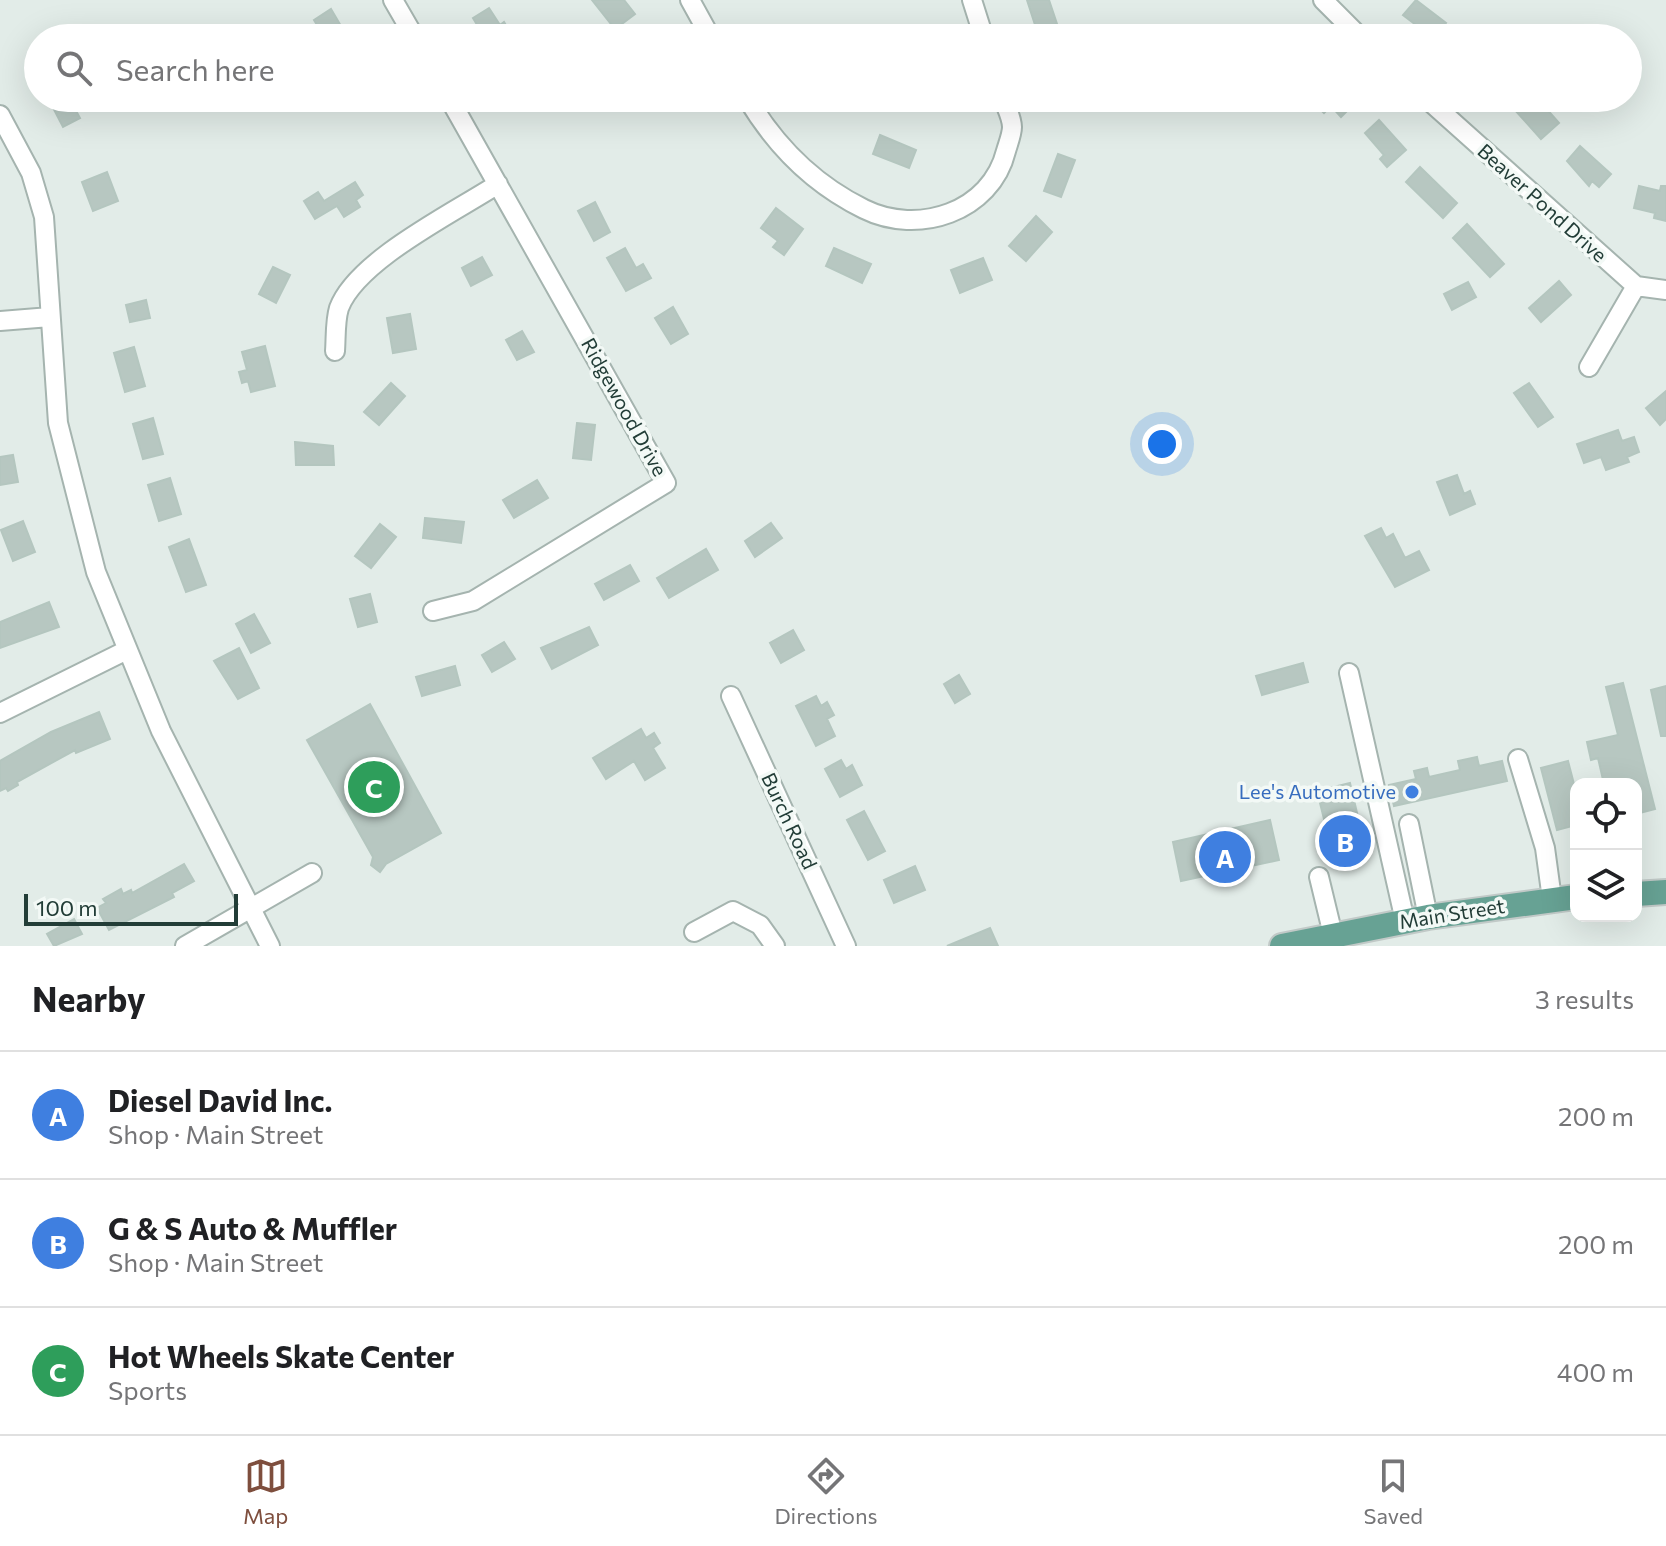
<!DOCTYPE html>
<meta charset="utf-8">
<style>
body{margin:0;font-family:Commissioner,sans-serif;background:#f2f2f2;color:#202124}
.controls{position:absolute;right:24px;bottom:24px;display:grid;overflow:hidden;border-radius:16px;box-shadow:0 8px 32px #0002}
.controls button{width:72px;height:72px;display:grid;place-items:center;padding:0;border:0;border-bottom:2px solid #e0e0e0;background:#fff;color:#202124;font:40px sans-serif}
.scale{position:absolute;left:24px;bottom:20px;width:214px;box-sizing:border-box;padding-left:8px;border:4px solid #223d37;border-top:0;font-size:22px;line-height:28px;white-space:nowrap;color:#223d37;-webkit-text-stroke:6px #f3f9f6;paint-order:stroke}
.you{position:absolute;left:1162px;top:444px;width:28px;height:28px;margin:-20px;border:6px solid #fff;border-radius:50%;background:#1a73e8;box-shadow:0 0 0 12px #1a73e833}
.badge{display:grid;place-items:center;width:52px;height:52px;border-radius:50%;background:#7e4e3d;color:#fff;font-size:26px;font-weight:700}
.pin{position:absolute;translate:-50% -50%;border:4px solid #fff;box-shadow:0 2px 8px #0006}
.list{margin:0;padding:0;list-style:none}
h2{display:flex;justify-content:space-between;align-items:center;height:104px;margin:0;padding:0 32px;font-size:34px}
h2 small{font-size:26px;font-weight:400;color:#757577}
.list li{display:grid;grid-template-columns:52px 1fr auto;gap:24px;align-items:center;box-sizing:border-box;height:128px;padding:0 32px;border-top:2px solid #e0e0e0}
.list b{display:block;font-size:30px;white-space:nowrap}
.list p{margin:0;font-size:26px;white-space:nowrap;color:#757577}
.list em{font-size:26px;font-style:normal;color:#757577}
.icon{flex:none;width:44px;height:44px;fill:none;stroke:currentColor;stroke-width:2;stroke-linecap:round;stroke-linejoin:round}
.map{position:relative;flex:none;width:1666px;height:946px;overflow:hidden}
.search{position:absolute;background:#fff;box-shadow:0 8px 32px #0002;left:24px;right:24px;top:24px;height:88px;display:flex;align-items:center;gap:20px;box-sizing:border-box;padding:0 28px;border-radius:44px;color:#757577;font-size:30px}
.sheet{height:488px;background:#fff}
nav{display:flex;justify-content:space-around;align-items:center;box-sizing:border-box;height:112px;border-top:2px solid #e0e0e0;background:#fff;font-size:22px;color:#757577}
nav a{display:grid;justify-items:center;gap:4px}
nav .on{color:#7e4e3d}
.map>svg:first-child{display:block}
.building{fill:#b7c7c1;stroke:#b4c6bf;stroke-width:2}
.lines{fill:none;stroke-linecap:round;stroke-linejoin:round}
.minor-casing{stroke:#a5b4af;stroke-width:22}
.major-casing{stroke:#c1c9c7;stroke-width:28}
.minor{stroke:#fff;stroke-width:18}
.major{stroke:#67a294;stroke-width:24}
.shop-dot{fill:#3f7fe0;stroke:#f3f9f6;stroke-width:3}
.labels{text-anchor:middle;stroke-width:7;stroke-linejoin:round;paint-order:stroke}
.street-label{font-size:20px;fill:#223d37;stroke:#f3f9f6}
.shop-label{font-size:20px;fill:#366cbe;stroke:#f3f9f6;text-anchor:end}
</style>
<div class="map">
<svg width="1666" height="946" viewBox="0 0 1666 946">
<rect width="100%" height="100%" fill="#e2ece8"/>
<path class="building" d="M592,0H624L635,14L615,29Z
M1027,0H1049L1057,24L1037,31Z
M1416,0L1446,23L1433,38L1403,15Z
M489,8L500,25L504,22L514,38H485L473,18Z
M331,9L348,38H325L314,20Z
M48,98H69L80,118L63,127Z
M1309,98H1360L1341,117L1331,106L1324,113Z
M1526,98H1537L1559,123L1541,139L1514,109Z
M1379,120L1406,150L1387,167L1380,159L1384,155L1365,133Z
M880,135L916,150L909,168L873,154Z
M1580,146L1611,174L1599,187L1592,181L1589,186L1567,161Z
M1058,154L1075,160L1061,197L1044,191Z
M1420,167L1457,203L1443,218L1406,182Z
M107,172L118,201L93,211L82,182Z
M355,182L363,195L356,200L360,207L344,217L337,206L315,219L304,201L318,192L324,201Z
M1639,186L1660,191L1661,186H1666V221L1654,218L1655,213L1634,208Z
M595,202L610,232L594,241L578,211Z
M776,208L803,229L784,255L773,247L778,241L761,228Z
M1036,216L1052,232L1026,261L1009,246Z
M1467,224L1504,264L1490,277L1453,238Z
M625,248L636,268L643,264L651,278L626,291L607,258Z
M834,248L871,264L862,283L826,266Z
M482,257L492,275L471,286L462,268Z
M983,258L992,280L960,293L951,270Z
M273,267L290,275L276,303L259,294Z
M1559,281L1571,295L1541,322L1529,308Z
M1468,282L1476,297L1452,310L1444,294Z
M146,300L150,318L130,322L126,305Z
M673,307L688,334L671,344L655,318Z
M410,314L416,349L393,353L387,318Z
M522,331L534,352L517,360L506,340Z
M265,346L275,386L251,392L248,381L242,383L239,372L247,370L242,352Z
M134,347L145,386L125,392L114,353Z
M391,383L405,396L379,425L364,412Z
M1529,383L1553,417L1538,427L1514,393Z
M1666,391V419L1660,425L1646,408Z
M153,418L163,454L143,459L133,424Z
M577,423L595,425L591,460L573,458Z
M1618,430L1622,441L1634,437L1639,452L1627,457L1629,462L1606,470L1601,457L1584,463L1577,444Z
M295,442L333,446L334,465H296Z
M13,455L18,482L0,485V457Z
M1457,475L1464,494L1470,491L1475,504L1450,515L1437,482Z
M170,478L181,514L159,521L148,485Z
M537,480L548,498L514,518L503,500Z
M425,518L464,522L461,543L423,538Z
M23,521L35,552L13,561L1,530Z
M771,523L782,538L755,557L745,541Z
M380,524L396,537L371,568L355,556Z
M1381,528L1386,538L1393,534L1405,558L1419,551L1429,570L1395,587L1365,536Z
M189,539L206,585L186,592L169,547Z
M706,549L718,570L669,598L657,578Z
M630,565L639,581L604,600L595,584Z
M370,594L377,622L358,627L350,599Z
M49,602L59,627L0,648V622Z
M254,614L270,643L251,653L236,624Z
M589,627L598,645L552,669L541,648Z
M793,630L804,650L781,663L770,643Z
M504,642L515,659L492,672L482,655Z
M239,648L259,688L238,699L214,661Z
M1303,663L1308,682L1262,695L1256,676Z
M455,666L460,685L422,696L416,677Z
M959,675L970,694L955,703L944,684Z
M1623,683L1655,809L1636,814V784H1604L1598,758L1591,760L1587,742L1618,735L1606,687Z
M1666,686V736H1661L1651,690Z
M816,696L821,706L827,702L834,715L827,719L835,736L816,746L796,706Z
M370,704L441,833L386,864L380,872L371,865L373,857L307,740Z
M99,712L110,739L76,753L75,750L17,782L18,785L8,791L6,788L0,791V761L51,732Z
M641,729L646,738L654,733L660,743L653,748L665,768L645,780L634,761L606,779L593,758Z
M1477,757L1479,766L1502,761L1507,781L1394,806L1389,785L1416,779L1414,771L1427,768L1429,777L1460,770L1458,761Z
M841,760L846,769L852,765L862,785L840,797L825,769Z
M1568,761L1576,792V825L1557,830L1541,768Z
M1350,783L1365,847L1333,855L1317,791Z
M864,811L885,851L868,860L847,820Z
M1270,820L1279,860L1181,881L1173,842Z
M184,864L194,881L172,893L174,897L109,930L97,908L106,903L103,899L121,889L123,894L131,890L132,893Z
M915,866L925,890L894,903L884,880Z
M74,919L82,934L54,946L47,934Z
M990,928L998,946H947Z"/>
<g class="lines">
<g class="minor-casing">
<path id="minor" d="M393,0L415,38
M690,0L711,38
M972,0L984,38
M1323,0L1361,38
M747,98C776,147 813,184 864,209C918,236 991,212 1006,151C1008,144 1012,134 1012,127C1012,118 1006,107 1003,98
M1426,98L1636,286L1666,290
M0,115L31,173L44,217L58,423L96,572L161,731L270,946
M0,321L50,317
M335,351C336,338 335,321 339,308C357,260 455,212 498,184
M1589,367L1636,286
M433,611L473,601L666,483L449,98
M1349,673L1405,921
M731,696L846,946
M0,713L125,651
M1518,759L1545,848L1552,899
M1409,824L1428,917
M1319,877L1333,935
M694,932L733,911L760,925L775,946
M185,946L312,873"/>
</g>
<g class="major-casing">
<path id="major" d="M1636,894L1666,892
M1282,946L1428,917L1576,897"/>
</g>
<use href="#minor" class="minor"/>
<use href="#major" class="major"/>
</g>
<circle class="shop-dot" cx="1412" cy="792" r="8"/>
<g class="labels">
<g class="street-label">
<text transform="translate(1542 203) rotate(42)" y="7">Beaver Pond Drive</text>
<text transform="translate(624 407) rotate(61)" y="7">Ridgewood Drive</text>
<text transform="translate(789 821) rotate(65)" y="7">Burch Road</text>
<text transform="translate(1452 914) rotate(-9)" y="7">Main Street</text>
</g>
<g class="shop-label">
<text x="1396" y="799">Lee's Automotive</text>
</g>
</g>
</svg>
<div class="controls">
<button><svg class="icon" aria-label="locate" viewBox="0 0 24 24"><circle cx="12" cy="12" r="6"/><path d="M12 2v4M12 18v4M2 12h4M18 12h4"/></svg></button>
<button><svg class="icon" aria-label="layers" viewBox="0 0 24 24"><path d="M12 4l9 5-9 5-9-5zM3 14l9 5 9-5"/></svg></button>
</div>
<div class="scale">100 m</div>
<div class="you"></div>
<div class="pin badge" style="left:1225px;top:857px;background:#3f7fe0">A</div>
<div class="pin badge" style="left:1345px;top:841px;background:#3f7fe0">B</div>
<div class="pin badge" style="left:374px;top:787px;background:#2e9e5b">C</div>
<div class="search"><svg class="icon" aria-label="search" viewBox="0 0 24 24"><circle cx="10" cy="10" r="6"/><path d="M15 15l6 6"/></svg>Search here</div>
</div>
<section class="sheet">
<h2>Nearby<small>3 results</small></h2>
<ul class="list">
<li><span class="badge" style="background:#3f7fe0">A</span><div><b>Diesel David Inc.</b><p>Shop · Main Street</p></div><em>200 m</em></li>
<li><span class="badge" style="background:#3f7fe0">B</span><div><b>G &amp; S Auto &amp; Muffler</b><p>Shop · Main Street</p></div><em>200 m</em></li>
<li><span class="badge" style="background:#2e9e5b">C</span><div><b>Hot Wheels Skate Center</b><p>Sports</p></div><em>400 m</em></li>
</ul>
</section>
<nav>
<a class="on"><svg class="icon" aria-label="map" viewBox="0 0 24 24"><path d="M3 6l6-2 6 2 6-2v14l-6 2-6-2-6 2zM9 4v14M15 6v14"/></svg>Map</a>
<a><svg class="icon" aria-label="directions" viewBox="0 0 24 24"><path d="M12 3l9 9-9 9-9-9zM9 14v-3h6M13 9l2 2-2 2"/></svg>Directions</a>
<a><svg class="icon" aria-label="saved" viewBox="0 0 24 24"><path d="M7 4h10v16l-5-4-5 4z"/></svg>Saved</a>
</nav>
